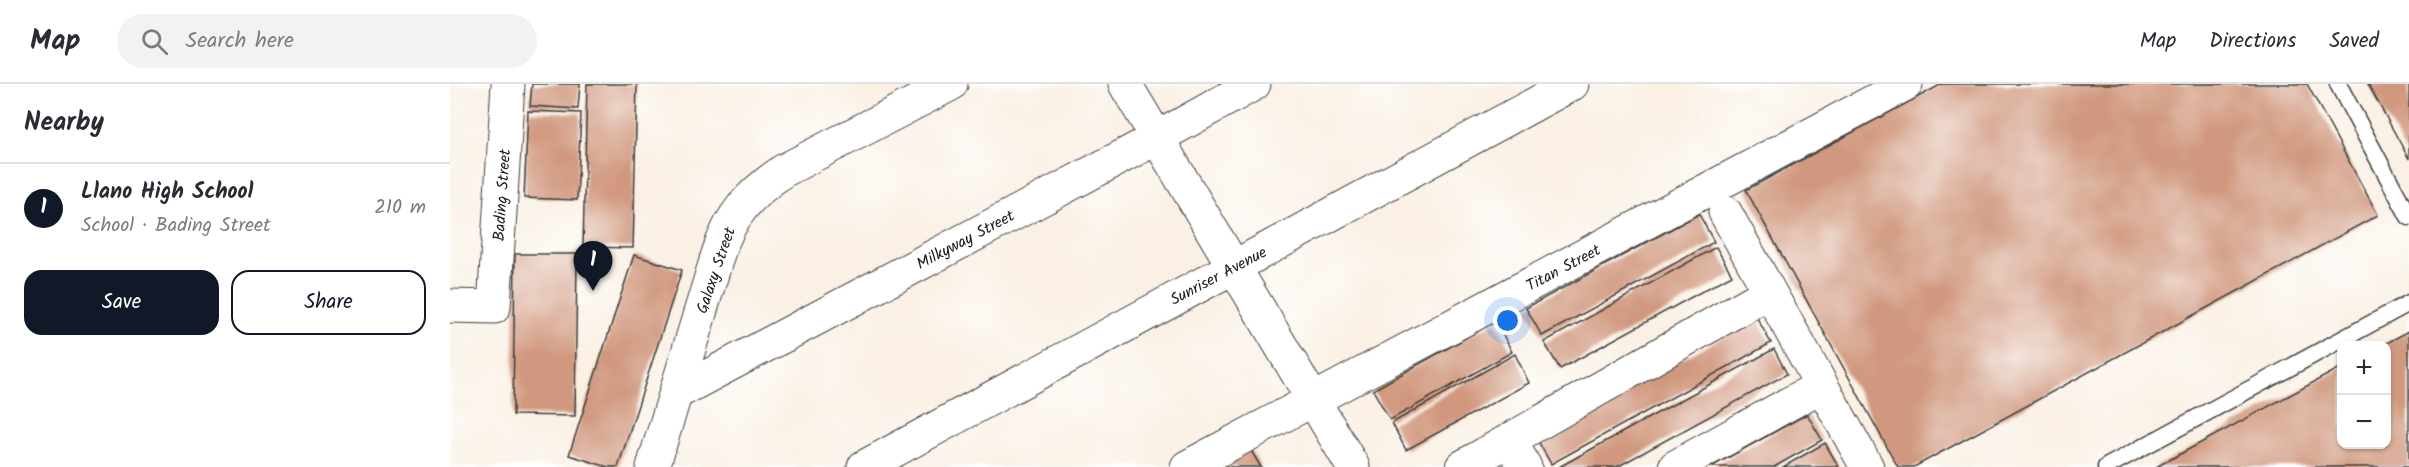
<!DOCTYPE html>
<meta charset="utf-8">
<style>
body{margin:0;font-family:Kalam,sans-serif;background:#f2f2f3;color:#2b2b33}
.controls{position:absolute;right:18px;bottom:18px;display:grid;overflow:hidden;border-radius:12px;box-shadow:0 2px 4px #0004}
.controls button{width:54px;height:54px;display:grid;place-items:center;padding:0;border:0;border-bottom:2px solid #e1e1e2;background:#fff;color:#2b2b33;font:30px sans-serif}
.you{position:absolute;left:1058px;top:237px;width:21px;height:21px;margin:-15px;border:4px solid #fff;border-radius:50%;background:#1a73e8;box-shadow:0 0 0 9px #1a73e833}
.badge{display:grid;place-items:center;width:39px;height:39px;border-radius:50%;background:#111827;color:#fff;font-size:20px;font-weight:700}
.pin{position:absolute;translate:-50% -50px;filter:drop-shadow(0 2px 3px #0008)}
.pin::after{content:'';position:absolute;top:32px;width:21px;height:18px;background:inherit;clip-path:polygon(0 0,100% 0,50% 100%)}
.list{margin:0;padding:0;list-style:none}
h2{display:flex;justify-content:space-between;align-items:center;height:78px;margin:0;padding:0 24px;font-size:26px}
h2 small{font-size:20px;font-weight:400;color:#7c7c81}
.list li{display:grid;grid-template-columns:39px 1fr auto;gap:18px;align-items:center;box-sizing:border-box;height:90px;padding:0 24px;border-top:2px solid #e1e1e2}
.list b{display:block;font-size:22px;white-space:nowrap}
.list p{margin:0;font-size:20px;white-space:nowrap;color:#7c7c81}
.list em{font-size:20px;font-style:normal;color:#7c7c81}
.actions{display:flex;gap:12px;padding:18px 24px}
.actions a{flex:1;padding:14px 0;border:2px solid #111827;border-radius:18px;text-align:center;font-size:21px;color:#111827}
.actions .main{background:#111827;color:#fff}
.icon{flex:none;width:33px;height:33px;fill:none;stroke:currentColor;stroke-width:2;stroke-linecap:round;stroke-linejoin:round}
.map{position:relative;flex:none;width:1959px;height:383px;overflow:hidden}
header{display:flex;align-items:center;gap:36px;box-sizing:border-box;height:84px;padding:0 30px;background:#fff;border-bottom:2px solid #e1e1e2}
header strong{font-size:28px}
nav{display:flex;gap:33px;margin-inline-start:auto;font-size:21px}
.search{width:420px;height:54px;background:#f2f2f3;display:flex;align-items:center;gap:15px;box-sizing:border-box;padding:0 21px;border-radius:33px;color:#7c7c81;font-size:22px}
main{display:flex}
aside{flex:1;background:#fff}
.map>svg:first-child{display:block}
.building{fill:#d0987e}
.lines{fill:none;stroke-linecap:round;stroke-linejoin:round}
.service-casing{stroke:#3d3c3a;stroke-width:19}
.minor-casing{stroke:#3d3c3a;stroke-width:35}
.service{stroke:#fff;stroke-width:16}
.minor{stroke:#fff;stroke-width:33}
.labels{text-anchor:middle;stroke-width:5;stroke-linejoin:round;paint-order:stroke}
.street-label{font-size:16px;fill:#1c1c1c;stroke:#fff}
</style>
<header>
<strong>Map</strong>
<div class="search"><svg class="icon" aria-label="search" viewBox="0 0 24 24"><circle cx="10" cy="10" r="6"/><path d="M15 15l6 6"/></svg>Search here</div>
<nav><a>Map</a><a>Directions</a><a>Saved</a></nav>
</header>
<main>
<aside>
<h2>Nearby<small></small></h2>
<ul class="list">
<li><span class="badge">1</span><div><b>Llano High School</b><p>School · Bading Street</p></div><em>210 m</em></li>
</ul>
<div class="actions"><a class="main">Save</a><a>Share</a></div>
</aside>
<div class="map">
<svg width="1959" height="383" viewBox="0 0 1959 383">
<rect width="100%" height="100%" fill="#fff"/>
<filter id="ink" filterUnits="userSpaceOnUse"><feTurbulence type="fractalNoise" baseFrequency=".0167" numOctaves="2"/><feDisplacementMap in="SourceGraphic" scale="12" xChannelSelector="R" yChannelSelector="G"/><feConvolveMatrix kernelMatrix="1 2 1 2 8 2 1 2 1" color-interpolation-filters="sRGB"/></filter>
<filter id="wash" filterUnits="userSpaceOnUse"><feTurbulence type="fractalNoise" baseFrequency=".008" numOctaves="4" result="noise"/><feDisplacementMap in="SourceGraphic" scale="24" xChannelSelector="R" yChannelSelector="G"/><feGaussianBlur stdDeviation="1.35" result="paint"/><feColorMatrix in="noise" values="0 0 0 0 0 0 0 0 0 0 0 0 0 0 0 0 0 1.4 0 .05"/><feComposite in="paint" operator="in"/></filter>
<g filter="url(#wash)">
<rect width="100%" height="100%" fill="#faf0e3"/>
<g id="blocks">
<path class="building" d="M82,0H130L128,25L80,22Z
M137,0H187L183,164L133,163Z
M1492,0H1857L1928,131L1464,383H1448L1296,106Z
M1918,0H1959V75Z
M78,27L131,29L127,116L74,114Z
M1249,130L1264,158L1092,252L1076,224Z
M1266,163L1282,191L1110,285L1094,258Z
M65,170H127L125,332L63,331Z
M184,171L232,186L168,383H158L119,371Z
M1307,234L1321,259L1101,380L1087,355Z
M1046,237L1062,268L940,336L923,306Z
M1959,247V383H1706L1892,283V360H1936V262H1931Z
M1324,265L1337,290L1167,383H1109Z
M1065,270L1079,299L956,366L942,339Z
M1357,330L1372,356L1324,383H1261Z
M1375,359L1389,383H1333Z
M797,360L811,383H763Z"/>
</g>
</g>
<g filter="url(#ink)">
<use href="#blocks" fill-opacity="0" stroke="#3d3c3a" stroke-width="1.5"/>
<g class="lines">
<g class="service-casing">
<path id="service" d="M1888,0L1959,133
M1656,383L1959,219"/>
</g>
<g class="minor-casing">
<path id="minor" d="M675,0L903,383
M1275,128L1417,383
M0,222L44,223L58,0
M226,309L707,54L804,0
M1060,356L1075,383
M203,383L268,170C281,130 299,111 333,87L501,0
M414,383L1122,0
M737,383L1456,0
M1012,383L1319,208
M1225,383L1371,302"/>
</g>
<use href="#service" class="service"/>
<use href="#minor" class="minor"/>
</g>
</g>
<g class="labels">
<g class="street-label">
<text transform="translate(51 111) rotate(-86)" y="6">Bading Street</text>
<text transform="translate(515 155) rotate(-28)" y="6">Milkyway Street</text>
<text transform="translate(1113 183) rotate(-28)" y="6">Titan Street</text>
<text transform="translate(265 186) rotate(-71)" y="6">Galaxy Street</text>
<text transform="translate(768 191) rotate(-28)" y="6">Sunriser Avenue</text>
</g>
</g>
</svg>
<div class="controls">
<button>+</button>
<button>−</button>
</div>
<div class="you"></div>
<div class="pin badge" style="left:143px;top:207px">1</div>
</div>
</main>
